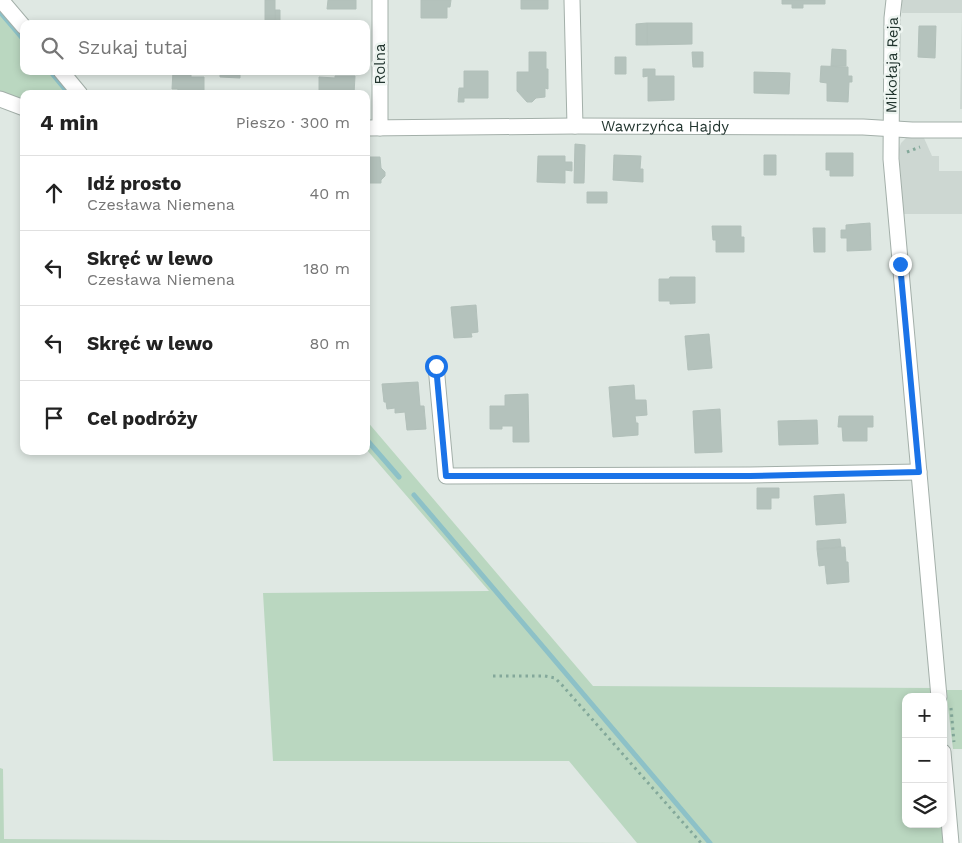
<!DOCTYPE html>
<html lang="pl">
<meta charset="utf-8">
<style>
body{margin:0;font-family:"Work Sans",sans-serif;background:#f2f2f2;color:#222}
.controls{position:absolute;right:15px;bottom:15px;display:grid;overflow:hidden;border-radius:10px;box-shadow:0 2px 8px #0003}
.controls button{width:45px;height:45px;display:grid;place-items:center;padding:0;border:0;border-bottom:1px solid #e0e0e0;background:#fff;color:#222;font:25px sans-serif}
.stop{position:absolute;width:15px;height:15px;margin:-11px;border:4px solid #1a73e8;border-radius:50%;background:#fff}
.stop.end{background:#1a73e8;border-color:#fff;box-shadow:0 1px 5px #0008}
.list{margin:0;padding:0;list-style:none}
h2{display:flex;justify-content:space-between;align-items:center;height:65px;margin:0;padding:0 20px;font-size:21px}
h2 small{font-size:16px;font-weight:400;color:#767676}
.list li{display:grid;grid-template-columns:32px 1fr auto;gap:15px;align-items:center;box-sizing:border-box;height:75px;padding:0 20px;border-top:1px solid #e0e0e0}
.list b{display:block;font-size:19px;white-space:nowrap}
.list p{margin:0;font-size:16px;white-space:nowrap;color:#767676}
.list em{font-size:16px;font-style:normal;color:#767676}
.icon{flex:none;width:28px;height:28px;fill:none;stroke:currentColor;stroke-width:2;stroke-linecap:round;stroke-linejoin:round}
.map{position:relative;flex:none;width:962px;height:843px;overflow:hidden}
.search{position:absolute;background:#fff;box-shadow:0 2px 8px #0003;left:20px;top:20px;width:350px;height:55px;display:flex;align-items:center;gap:12px;box-sizing:border-box;padding:0 18px;border-radius:10px;color:#767676;font-size:19px}
.panel{position:absolute;background:#fff;box-shadow:0 2px 8px #0003;left:20px;top:90px;width:350px;height:365px;border-radius:10px}
.map>svg:first-child{display:block}
.built{fill:#cdd7d2}
.green{fill:#bad7c0}
.lines{fill:none;stroke-linecap:round;stroke-linejoin:round}
.stream{stroke:#8dc1c7;stroke-width:5}
.building{fill:#b4c2bc;stroke:#b2c0ba}
.minor-casing{stroke:#a3afa9;stroke-width:17}
.path{stroke:#83a89a;stroke-width:3;stroke-dasharray:2.5 4;stroke-linecap:butt}
.minor{stroke:#fff;stroke-width:15}
.route{stroke:#1a73e8;stroke-width:6}
.labels{text-anchor:middle;stroke-width:5;stroke-linejoin:round;paint-order:stroke}
.street-label{font-size:15px;fill:#22352f;stroke:#eef5f1}
</style>
<div class="map">
<svg width="962" height="843" viewBox="0 0 962 843">
<rect width="100%" height="100%" fill="#dfe8e3"/>
<path class="built" d="M902,0H962V109H960L962,13H902Z
M906,138H924L932,156H939V171H962V214H903L899,149L901,143Z"/>
<path class="green" d="M0,10L24,38V71H51L70,94H24V100L0,91Z
M366,420L593,686L931,688V697H906V824H941L943,843H0V768L3,769L4,839L637,843L569,761H273L263,593L489,591L366,449Z
M946,690H962V749H953Z"/>
<g class="lines">
<path class="stream" d="M0,12L24,40
M50,71L69,94
M366,439L399,477
M414,495L710,843"/>
</g>
<path class="building" d="M265,0H275V20L265,21Z
M328,0H356V9H327Z
M421,0H451L450,7H447V18H421Z
M521,0H548V9H521Z
M782,0H825V4H803V8H792V4H782Z
M275,10H280V21L275,20Z
M647,23V45H636V24Z
M647,23H692V44L647,45Z
M919,26H936L935,58L918,57Z
M832,49L846,50V66H831Z
M529,52H546V69H548V89L545,88V97L536,98L532,102H527L517,91V72H529Z
M692,52H703V67H693Z
M615,57H626V74H615Z
M821,66L848,67V76H852V82H849L848,102L827,101V83L820,82Z
M643,69H655V76H674V100L648,101V76L643,77Z
M173,71H184V73H191V77H204V94H177L178,89H172Z
M220,71H240V78L220,77Z
M464,71H488V98H464V102H458L459,88H464Z
M754,72L790,73L789,94L754,93Z
M335,76H355L354,94H319V77L335,78Z
M575,144L585,145L584,183H574Z
M826,153H853V176H830V170H826Z
M614,155L641,156L640,169H643V182L613,180Z
M764,155H776V175H764Z
M538,156H565V162H572V171L565,170V183L537,182Z
M366,157H380L381,168L385,172V176L381,180V183H366Z
M587,192H607V203H587Z
M870,223L871,250L847,251V238H841V230H846V225Z
M712,226H741V237H744V252H716V240H713Z
M813,228H825V252H814Z
M670,277H695V303L670,304V301H659V279H669Z
M476,305L478,332L471,333L472,337L454,338L451,307Z
M709,334L712,368L688,370L685,336Z
M418,382L420,406H424L426,429L407,430L405,412L395,413V408L387,409L386,402H384L382,384Z
M634,385L635,400H646L647,415L635,416L636,423H638V435L613,437L609,387Z
M528,394L529,442H513V426H502V429H490V406H505V395Z
M720,409L722,452L695,453L693,411Z
M839,416H873V427H867V441H843L842,427H838Z
M817,420L818,444L779,445L778,421Z
M757,488H779V498H771V509H757Z
M844,494L846,523L816,525L814,496Z
M840,539L841,547L817,549V541Z
M845,547L846,562H848L849,582L827,584L825,565L819,566L817,549Z"/>
<g class="lines">
<g class="minor-casing">
<g id="minor">
<path d="M1,0L24,27"/>
<path d="M572,0L575,126"/>
<path d="M894,0L892,18L891,159L939,697"/>
<path d="M61,71L80,94"/>
<path d="M0,99L24,108"/>
<path id="s1" d="M366,128L575,126L863,127L912,130H962"/>
<path d="M380,128V0"/>
<path d="M436,366L446,476L750,475L919,472"/>
<path d="M943,752L951,843"/>
</g>
</g>
<path class="path" d="M907,152L920,147
M493,676H545L555,678L562,685L701,843
M951,708L954,742"/>
<use href="#minor" class="minor"/>
</g>
<g class="lines">
<path class="route" d="M436,366L446,476H750L919,472L900,264"/>
</g>
<g class="labels">
<g class="street-label">
<text transform="translate(380 64) rotate(-90)" y="5">Rolna</text>
<text transform="translate(892 65) rotate(-89)" y="5">Mikołaja Reja</text>
<text dy="5" stroke="none"><textPath href="#s1" startOffset="299">Wawrzyńca Hajdy</textPath></text>
</g>
</g>
</svg>
<div class="controls">
<button>+</button>
<button>−</button>
<button><svg class="icon" aria-label="layers" viewBox="0 0 24 24"><path d="M12 4l9 5-9 5-9-5zM3 14l9 5 9-5"/></svg></button>
</div>
<div class="stop" style="left:436px;top:366px"></div>
<div class="stop end" style="left:900px;top:264px"></div>
<div class="search"><svg class="icon" aria-label="search" viewBox="0 0 24 24"><circle cx="10" cy="10" r="6"/><path d="M15 15l6 6"/></svg>Szukaj tutaj</div>
<section class="panel">
<h2>4 min<small>Pieszo · 300 m</small></h2>
<ul class="list">
<li><svg class="icon" aria-label="ahead" viewBox="0 0 24 24"><path d="M12 20V5M6 11l6-6 6 6"/></svg><div><b>Idź prosto</b><p>Czesława Niemena</p></div><em>40 m</em></li>
<li><svg class="icon" aria-label="left" viewBox="0 0 24 24"><path d="M17 20v-9H6M10 6l-5 5 5 5"/></svg><div><b>Skręć w lewo</b><p>Czesława Niemena</p></div><em>180 m</em></li>
<li><svg class="icon" aria-label="left" viewBox="0 0 24 24"><path d="M17 20v-9H6M10 6l-5 5 5 5"/></svg><div><b>Skręć w lewo</b></div><em>80 m</em></li>
<li><svg class="icon" aria-label="arrive" viewBox="0 0 24 24"><path d="M6 21V4h12l-3 4 3 4H6"/></svg><div><b>Cel podróży</b></div></li>
</ul>
</section>
</div>
